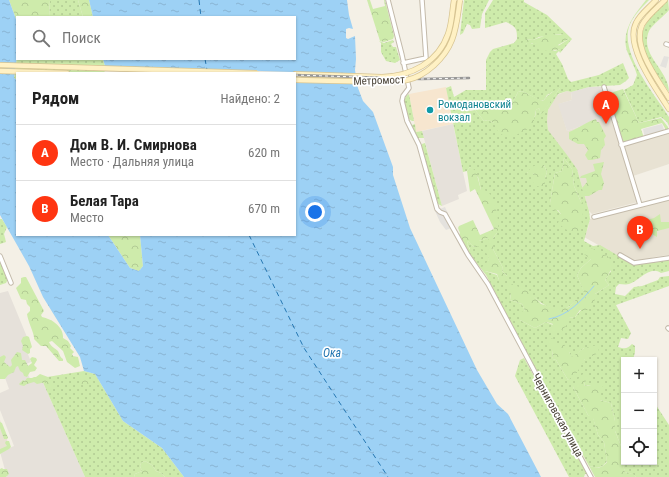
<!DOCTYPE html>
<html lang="ru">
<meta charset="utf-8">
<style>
body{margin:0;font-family:"Roboto Condensed",sans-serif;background:#f2f2f2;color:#222}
.controls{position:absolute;right:12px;bottom:12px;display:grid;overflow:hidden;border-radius:0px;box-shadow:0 1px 3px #0004}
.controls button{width:36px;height:36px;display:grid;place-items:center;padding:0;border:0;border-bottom:1px solid #e0e0e0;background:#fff;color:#222;font:20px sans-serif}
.you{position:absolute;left:315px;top:212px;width:14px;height:14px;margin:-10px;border:3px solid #fff;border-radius:50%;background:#1a73e8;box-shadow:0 0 0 6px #1a73e833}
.badge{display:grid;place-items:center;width:26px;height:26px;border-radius:50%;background:#ff3511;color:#fff;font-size:13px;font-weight:700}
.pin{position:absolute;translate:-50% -33px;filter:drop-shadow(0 1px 2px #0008)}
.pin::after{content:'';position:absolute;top:21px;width:14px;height:12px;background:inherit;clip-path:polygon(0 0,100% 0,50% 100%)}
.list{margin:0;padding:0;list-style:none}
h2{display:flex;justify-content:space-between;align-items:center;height:52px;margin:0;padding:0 16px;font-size:17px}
h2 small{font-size:13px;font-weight:400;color:#767676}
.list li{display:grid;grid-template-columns:26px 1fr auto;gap:12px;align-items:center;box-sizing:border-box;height:56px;padding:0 16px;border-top:1px solid #e0e0e0}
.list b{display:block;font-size:15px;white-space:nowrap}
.list p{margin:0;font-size:13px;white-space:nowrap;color:#767676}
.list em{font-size:13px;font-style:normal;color:#767676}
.icon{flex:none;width:22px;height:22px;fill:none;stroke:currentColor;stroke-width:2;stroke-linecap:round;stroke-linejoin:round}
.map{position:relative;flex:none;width:669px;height:477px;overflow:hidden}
.search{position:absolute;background:#fff;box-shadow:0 1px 3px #0004;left:16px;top:16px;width:280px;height:44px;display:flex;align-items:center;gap:10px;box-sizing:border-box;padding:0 14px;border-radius:0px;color:#767676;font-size:15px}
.panel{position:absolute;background:#fff;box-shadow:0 1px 3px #0004;left:16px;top:72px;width:280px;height:164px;border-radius:0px}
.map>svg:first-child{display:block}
.residential{fill:#e8e2d3}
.commercial{fill:#f7e6cf}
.industrial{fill:#e6e1da}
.green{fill:url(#green-dots);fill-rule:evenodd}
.forest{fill:url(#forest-crowns)}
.parking{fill:#e4e2de}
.water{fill:url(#water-ripples)}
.pier{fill:#f4f0e6}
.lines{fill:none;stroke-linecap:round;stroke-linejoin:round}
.stream{stroke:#9dd1f5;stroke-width:1}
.ferry{stroke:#2577b2;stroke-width:1;stroke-dasharray:5 4;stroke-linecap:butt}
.street-casing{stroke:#c3baaa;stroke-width:5.5}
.secondary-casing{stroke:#d7c492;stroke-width:6}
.street{stroke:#fff;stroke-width:3.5}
.secondary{stroke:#fff1c4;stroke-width:4.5}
.rail-casing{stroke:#969696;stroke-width:2.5}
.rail{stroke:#fff;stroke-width:1;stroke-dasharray:3;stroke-linecap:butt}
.secondary-bridge-casing{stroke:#d7c492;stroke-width:6;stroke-linecap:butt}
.secondary-bridge{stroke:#fff1c4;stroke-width:4.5}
.culture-dot{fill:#0f9aa8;stroke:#fff;stroke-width:1.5}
.labels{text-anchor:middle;stroke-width:3.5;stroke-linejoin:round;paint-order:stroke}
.street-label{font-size:11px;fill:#474034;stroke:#fff}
.culture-label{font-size:11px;fill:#0d838f;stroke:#fff;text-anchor:start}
.water-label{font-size:12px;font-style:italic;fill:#2577b2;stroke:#fff}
</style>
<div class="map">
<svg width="669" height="477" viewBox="0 0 669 477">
<defs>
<pattern id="green-dots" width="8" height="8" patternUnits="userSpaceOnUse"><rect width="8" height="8" fill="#ceebab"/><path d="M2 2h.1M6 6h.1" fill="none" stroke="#b2cb94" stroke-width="1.8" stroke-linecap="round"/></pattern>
<pattern id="forest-crowns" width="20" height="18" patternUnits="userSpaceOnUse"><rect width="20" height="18" fill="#ceebab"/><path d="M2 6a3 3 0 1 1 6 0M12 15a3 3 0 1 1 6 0" fill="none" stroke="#b2cb94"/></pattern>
<pattern id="water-ripples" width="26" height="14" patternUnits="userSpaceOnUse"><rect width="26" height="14" fill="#9dd1f5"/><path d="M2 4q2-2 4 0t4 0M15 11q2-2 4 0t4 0" fill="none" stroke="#89b4d3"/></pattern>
</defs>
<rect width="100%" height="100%" fill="#f4f0e6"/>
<path class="residential" d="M567,91L571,92L572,100L559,104L567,131L610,116L638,202L592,214L589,211L577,169L548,131L547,121L548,110L557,95Z
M669,133V164L633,176L623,146Z
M669,198V255L654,257L634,265L584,237L588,228L590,219Z
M0,420L10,448L0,452Z"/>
<path class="commercial" d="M446,87L453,124L416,132L409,94Z"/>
<path class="industrial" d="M589,87H601L610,116L567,131L558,104L572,100L571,92Z
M453,124L467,191L458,195L459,199L442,206L422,131Z
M8,291L27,337L22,339L31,362L24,365L31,381L41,378L85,477H7L0,452L14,446L0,410V393L9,389L3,372L0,373V293Z"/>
<path class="green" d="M50,0H78L83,17H49Z
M464,0H489L482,14L480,28L472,29L470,25L467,24L463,33L460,35Z
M493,0H524V2L547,15L572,39L560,53L559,51L556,54L562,64L568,79L571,82L599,75L623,63L629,78L626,81L620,85L589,87L571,92L567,91L558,94L548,110L547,121L548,130L567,155L577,169L589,211L590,219L584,241L593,246L600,245L634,265L669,260V271L661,273C650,265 639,281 629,284C626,285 622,284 619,284L616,287L615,294L625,296L634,287L642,286L658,280L660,277L669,276V286L616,305L631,333L628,339L621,338L618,347C625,349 627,349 632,344L635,346V352L633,360H624V462H654V402L669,425V477H636L632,474L625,472L623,465V451L615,431V421L611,403L600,400V390L590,385L584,386L585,382L573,387L588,415L593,417L598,435L604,442L607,461C601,469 598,468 589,466L530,360L486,275L468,252L470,249L467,244L468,241L474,247L479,241L488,238L489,260L485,271L497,275L499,280L507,276L502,271L503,268L493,249V238L497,233C498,219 496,207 490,195L481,190L478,177L470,167L467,171L463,172L446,88L451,86L454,97L466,90H486V60L490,52L493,49L514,43L517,39C517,28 516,27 506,22L485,28V13ZM561,34L569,39L558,46L561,49C560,49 556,51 554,51C545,49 538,39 529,45L526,43V39L533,40L539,37ZM560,88L541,114L539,108L536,110L535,117L494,123L488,120L484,121L475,110L470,111L465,109L475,102L487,107L496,109L514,100L518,92L522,91L541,101L544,100L547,95ZM564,158L572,169L574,186L581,202L561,214L550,203L555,173L562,171ZM544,165L547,172L545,178L537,177L533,173H527ZM591,259L611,271L605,280L609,285L595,294L575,317L569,318L546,333L553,325L546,322L535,328L520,320L525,311L522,304L510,300L511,293L522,289C530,292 534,297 540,302C546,307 561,311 568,307C571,306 573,302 575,300H585L587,298L577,275L581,268ZM584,348L585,359L568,380L556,360L553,359L552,350L569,352L572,358Z
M646,0H649C641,8 630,19 628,31C624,59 655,95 669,117V126L667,122L661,117L639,123L624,90L633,85L637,75C635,67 630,59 627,51C621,31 634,15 646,0Z
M668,0L669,10C664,16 652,25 649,31C639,55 669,70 669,92C658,75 635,50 644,28C648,17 660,8 668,0Z
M393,40L394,42L391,44L393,47H396L400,60L395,63L386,61L381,52V43L379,41L384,43Z
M17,56V59H103L107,73H17V80L14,78Z
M409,94L414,121H412L407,118C405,109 400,100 409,94Z
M415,124L416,132L422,131L424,138H418L411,127L412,125Z
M425,143L442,206L438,204L421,147L422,144Z
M0,219H2L7,227L4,234L6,242L0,244Z
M0,259L8,279L6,283L0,285Z
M524,358L588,474H585L584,477H569L515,376L520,360Z
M84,371L95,374L123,421L162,448L184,477H165L161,473L156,471L152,465L145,461L141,463L140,466L142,471L135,474L134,477H85L41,378Z"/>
<path class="forest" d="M9,0H50L49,17H17V22Z
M78,0H89L93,17H83Z
M367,0H370L373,9L385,6L384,0H385L394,36L393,39L384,42L380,41Z
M552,33L555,35L564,34L569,39L558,45L562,49C553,51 546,52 538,49L536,43H532L529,46L526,43L521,44L526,39L533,40Z
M558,88H560L541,115L539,108L536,110L533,125C521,135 500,145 494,123L488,120L484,121L475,110H468L461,104L463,102H475L487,107L496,109L514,100L518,92L522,91L542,101L544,100L547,96Z
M623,89L639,123L661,118L668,127V129L666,130L662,123L641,129L644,138L622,143L609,99L610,93Z
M596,119L597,122H599L606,136L604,139L605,145L601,150L600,158L592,160H588L585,155L588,150L584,144H578L569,139V132C579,128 586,122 596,119Z
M564,158L572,169L574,186L581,202L584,203V205L581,227L576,234L565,229L558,223L561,214L558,210L552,211L550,203L555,173L562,171Z
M604,162L601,174L604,183L602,190H599L589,196H584L582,188L587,182L586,178H580L581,176L595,171L593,164Z
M540,164L544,165L547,172L545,178V186L540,187L534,185L532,179L536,177L533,173L527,174L531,167Z
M470,167L476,171L481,190L483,189C486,191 489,193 491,195C495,202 501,226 497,233C496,235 494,236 493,238V249L503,268L502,271L507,276V280L503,282L499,280L497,274L485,271L482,267L489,260L488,255L482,249L488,246V238L479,241L480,246C474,249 472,245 468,241L467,244L470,250L468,252L459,235L460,233L458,228L459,226L473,220L480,235L494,229L475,189L470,192L467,171Z
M660,214L661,222H669V228L657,231V237C649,233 647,229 647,220L654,218Z
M108,235H140L143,266L139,271L130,268Z
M585,245L609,257C613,266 611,272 605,280L609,285L595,294C596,302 592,307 586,311L580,310L575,317L569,318L568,323L562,331L545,334L553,324L546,322L535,328L520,320L517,313L525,311L522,304L510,300L511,293L506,284L510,283L530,292L541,304L552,307L562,308L569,307L575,300L585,299L586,297L577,275L581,268L591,259L581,252Z
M24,277H26L44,311L41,315L42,317C52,319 64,327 63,338L68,341L71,346L70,348L74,352L72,354L73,356L78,357L80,366L75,368L67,362L63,351L52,341L49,342C51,347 55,348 58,351C60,355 60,357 63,359V361H59L46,346H41L34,339C35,335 28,322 27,314L30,311V307L27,304L26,300L21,299L16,288L21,283V278Z
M27,336L29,337L32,347L30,349V353L28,354L22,350L23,346L21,341L23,337Z
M552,338L555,344H564L572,357L584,348L598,345L599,353L585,359L576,374L568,380L556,360L553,359L552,350L549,346L548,339Z
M17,352L21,353L22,360H25L28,366L32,363L30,359L32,357L36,358L37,360L34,365L37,368L35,371L30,372L27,377L24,376L23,373L20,371L18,366L16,367L14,372L8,375L5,379H0V357L4,355L6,357L4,362L10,367L12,365L11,360Z
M40,374L48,377V380L51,381L53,384L51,387L47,388L46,382L37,384L34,382L27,384L24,386L20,385L19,384L23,380L25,381L27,378H32L34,377H36Z
M583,374H587L590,378L585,382L584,386L599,384L604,385L600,390V400L611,403L615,421V431L623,451V465L625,472L633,474L636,477H595L589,466C598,468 601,469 607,462L604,442L598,435L593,418L588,415L573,387L576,381Z
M81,375H84L90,382L87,386L82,385L79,377Z
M0,422L2,423L8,438L7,439H4L0,428Z
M6,441H9L11,447L9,449L0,454V449L7,446L5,443Z
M145,461L152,465L156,471L161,473L165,477H134L135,474L142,471L140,466L141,463Z
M2,468L3,469H7L9,474L6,477H0V469Z"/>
<path class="parking" d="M664,56L669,57L666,68L660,66Z
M662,124L665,133L645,138L643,129Z
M445,207L454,227L446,230L440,222L435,211Z"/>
<path class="water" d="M0,0H9L17,22V56L14,78L17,80V235H108L130,268L139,271L143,266L140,235H295V73H107L103,59H295V17H93L89,0H347L349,15L353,29L349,28L346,29V38L348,39L355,36L356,59L355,70L358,88L363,101L373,112L393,167V175L410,228L477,370L497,404L508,414L541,477H184L162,448L123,421L95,374L84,371L80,357L43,297L29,266L0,215Z"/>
<path class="pier" d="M103,66L358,74L359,84L295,82V73H105Z"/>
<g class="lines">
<path class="stream" d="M549,319C569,315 581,301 594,286"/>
<path class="ferry" d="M199,0L201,17
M205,59L207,70
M249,235L304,348L388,477"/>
<g class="street-casing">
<path id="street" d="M388,0L402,55L409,88L403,96L402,101L407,121L419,145L437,209L440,212L445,214L468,255L488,284L591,477
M666,44L669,45
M403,63L426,58L422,0
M604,87L640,205
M621,145L669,131
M594,217L669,198
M620,255L634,263L669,258
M0,256L11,283
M668,328L669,329"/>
</g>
<g class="secondary-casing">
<path id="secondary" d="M656,0C650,7 640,14 636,23C624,46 657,90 669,109
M665,0C657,8 647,16 642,25C632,47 658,80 669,98
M0,71L67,73
M295,74L382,77
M295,80L382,82"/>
</g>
<use href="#street" class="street"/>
<use href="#secondary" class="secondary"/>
<g class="rail-casing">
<path id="rail" d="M0,66L228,73
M295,75L421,79L469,78"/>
</g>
<use href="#rail" class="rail"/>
<g class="secondary-bridge-casing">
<path id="secondary-bridge" d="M0,65L257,73
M382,77C411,76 438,63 448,34C452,23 452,11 454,0
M382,82C390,82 398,82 407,80C426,76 445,58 452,40C457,27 458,13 460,0"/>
</g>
<use href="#secondary-bridge" class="secondary-bridge"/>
</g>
<circle class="culture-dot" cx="430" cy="110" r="4"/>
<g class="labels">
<g class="street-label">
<text transform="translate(379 80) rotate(-2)" y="4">Метромост</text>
<text transform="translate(558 415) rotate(61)" y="4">Черниговская улица</text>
</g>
<g class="culture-label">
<text x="438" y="108">Ромодановский<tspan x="438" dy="13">вокзал</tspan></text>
</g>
<g class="water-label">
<text x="332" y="357">Ока</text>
</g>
</g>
</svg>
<div class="controls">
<button>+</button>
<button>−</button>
<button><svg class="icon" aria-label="locate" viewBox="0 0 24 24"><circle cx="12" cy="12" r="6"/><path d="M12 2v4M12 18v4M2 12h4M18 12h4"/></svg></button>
</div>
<div class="you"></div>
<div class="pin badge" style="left:606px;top:124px">A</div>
<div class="pin badge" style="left:640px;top:249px">B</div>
<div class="search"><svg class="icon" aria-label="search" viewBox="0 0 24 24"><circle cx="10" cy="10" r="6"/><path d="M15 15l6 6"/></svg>Поиск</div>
<section class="panel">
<h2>Рядом<small>Найдено: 2</small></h2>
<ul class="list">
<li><span class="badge">A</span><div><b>Дом В. И. Смирнова</b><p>Место · Дальняя улица</p></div><em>620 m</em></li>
<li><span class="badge">B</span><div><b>Белая Тара</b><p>Место</p></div><em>670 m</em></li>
</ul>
</section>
</div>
